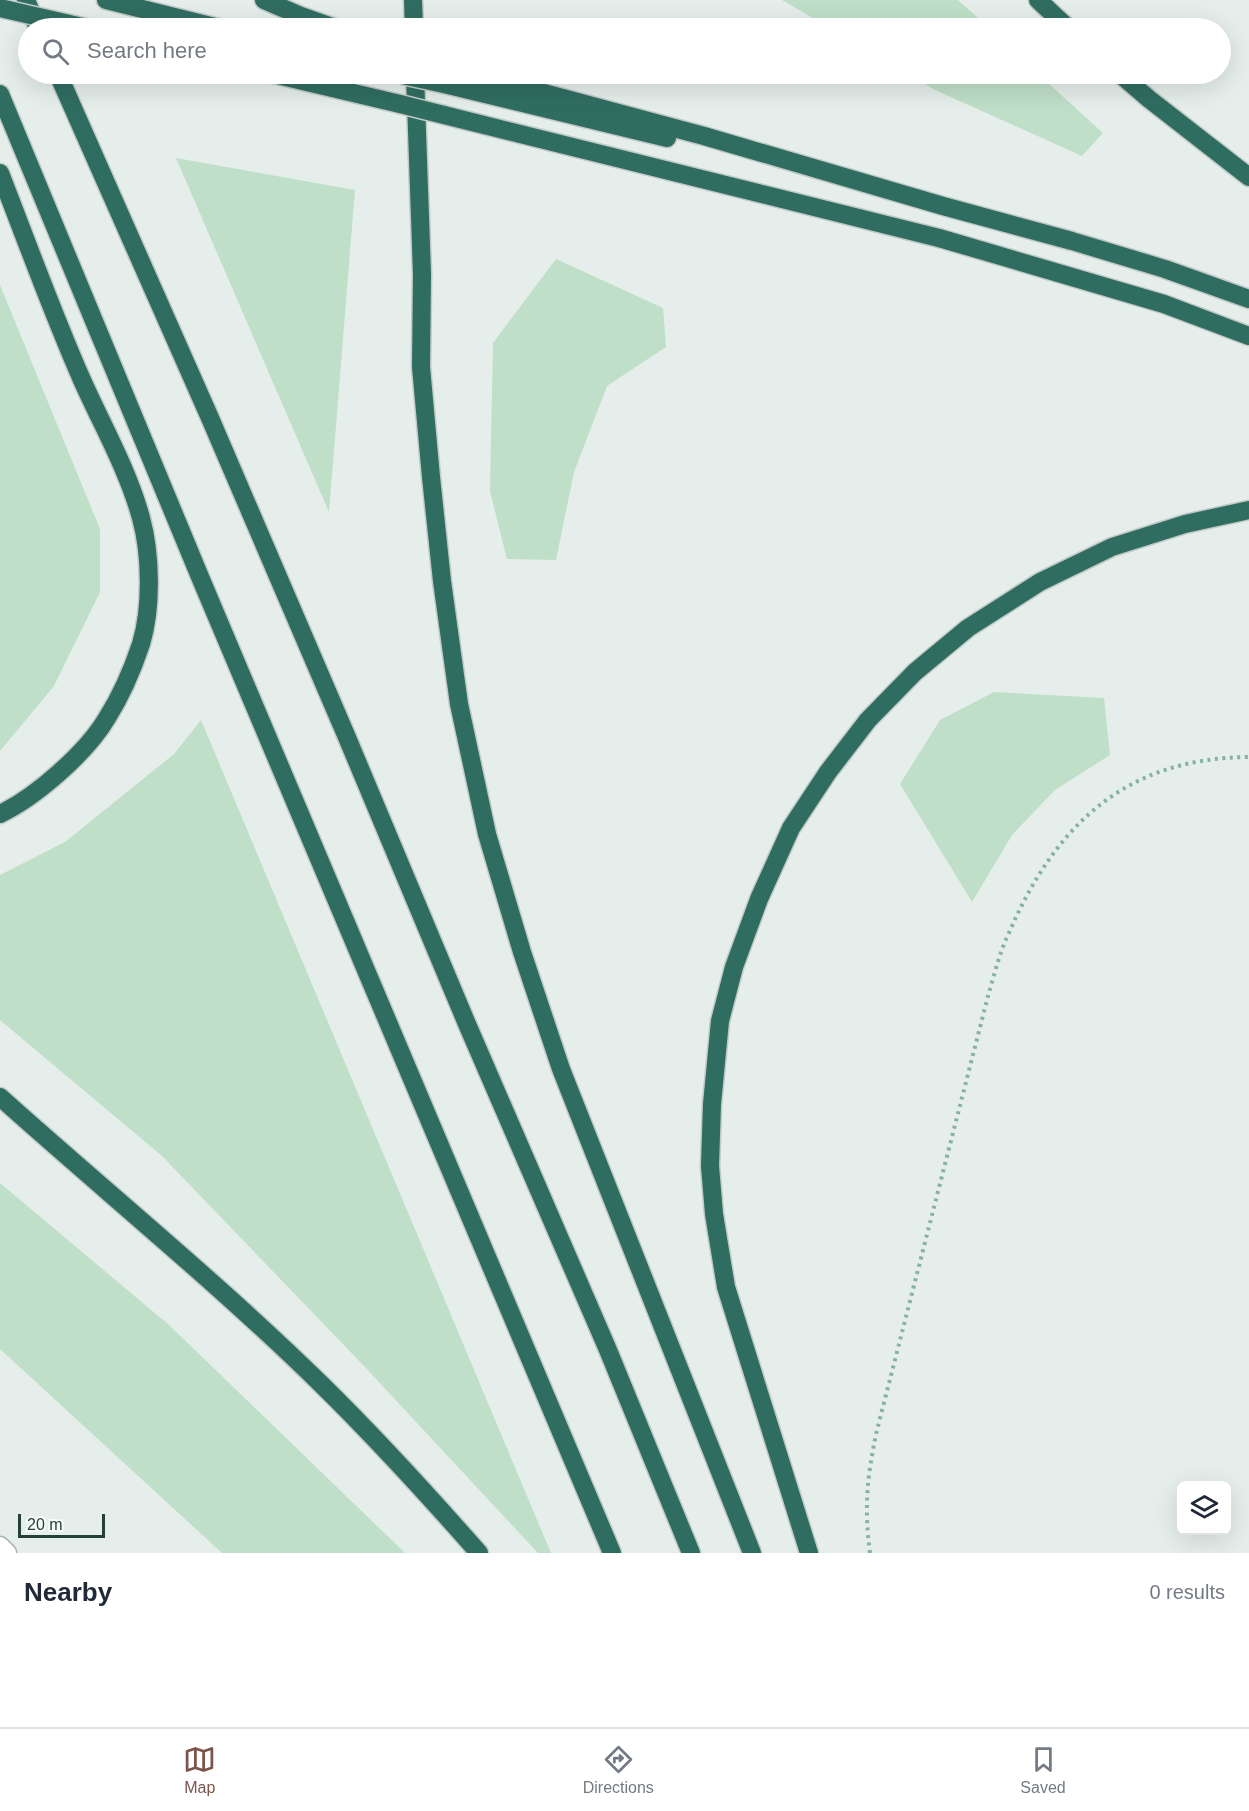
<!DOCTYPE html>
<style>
body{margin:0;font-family:Helvetica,sans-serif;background:#f2f2f3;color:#1f2937}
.controls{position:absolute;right:18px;bottom:18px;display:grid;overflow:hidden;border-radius:9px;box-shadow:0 6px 24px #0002}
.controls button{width:54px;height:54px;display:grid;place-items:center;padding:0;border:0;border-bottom:2px solid #e0e1e3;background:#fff;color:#1f2937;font:30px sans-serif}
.scale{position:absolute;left:18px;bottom:15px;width:87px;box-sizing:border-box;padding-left:6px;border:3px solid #244039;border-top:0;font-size:16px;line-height:21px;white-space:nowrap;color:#244039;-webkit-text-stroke:4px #f6faf8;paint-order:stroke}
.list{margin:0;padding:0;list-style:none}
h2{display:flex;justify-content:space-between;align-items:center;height:78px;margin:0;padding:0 24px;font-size:26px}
h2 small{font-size:20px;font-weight:400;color:#747a83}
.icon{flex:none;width:33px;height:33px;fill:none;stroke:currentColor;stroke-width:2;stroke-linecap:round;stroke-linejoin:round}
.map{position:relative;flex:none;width:1249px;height:1553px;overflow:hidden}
.search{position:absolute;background:#fff;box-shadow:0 6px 24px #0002;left:18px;right:18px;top:18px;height:66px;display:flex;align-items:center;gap:15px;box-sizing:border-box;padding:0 21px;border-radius:33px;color:#747a83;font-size:22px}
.sheet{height:174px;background:#fff}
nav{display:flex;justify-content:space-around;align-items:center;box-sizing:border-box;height:84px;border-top:2px solid #e0e1e3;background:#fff;font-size:16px;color:#747a83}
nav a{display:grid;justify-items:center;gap:3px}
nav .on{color:#7d544a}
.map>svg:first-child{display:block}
.green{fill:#bfdfc8}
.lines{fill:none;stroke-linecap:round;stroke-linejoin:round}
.minor-casing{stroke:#a7b6b1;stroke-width:21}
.highway-casing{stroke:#c2cac8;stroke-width:21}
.path{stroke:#86b1a5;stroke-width:4;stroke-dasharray:3 4.5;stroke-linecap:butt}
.minor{stroke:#fff;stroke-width:18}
.highway{stroke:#306d61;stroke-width:18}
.highway-bridge-casing{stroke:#c2cac8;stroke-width:21;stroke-linecap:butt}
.highway-bridge{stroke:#306d61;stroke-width:18}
</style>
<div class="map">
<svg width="1249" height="1553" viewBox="0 0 1249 1553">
<rect width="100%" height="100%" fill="#e5eeea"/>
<path class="green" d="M782,0H958L989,28H830Z
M907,74H1038L1103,133L1082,156L935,90Z
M176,158L355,190L329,512Z
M556,259L663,308L666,347L607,386L574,472L556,560L507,559L490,491L493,343Z
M0,285L100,529V592L54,686L0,751Z
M994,692L1104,698L1110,755L1055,790L1012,835L972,902L900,784L940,720Z
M201,720L551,1553H538L364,1366L162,1156L0,1020V875L65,842L174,754Z
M0,1183L169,1325L405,1553H222L0,1349Z"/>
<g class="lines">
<g class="minor-casing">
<path id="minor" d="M0,1546L7,1553"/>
</g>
<g class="highway-casing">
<path id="highway" d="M26,0L38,28
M106,0L219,28
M264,0L301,16L335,28
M413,0L414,28
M1038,0L1068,28
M58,74L210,418L346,735L467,1024L608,1350L691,1553
M273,74L400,104
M415,74L422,274L421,367L431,477L442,581L459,704L487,834L522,952L561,1069L752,1553
M473,74L704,136L943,206L1072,241L1165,269L1249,299
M1120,74L1149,99L1249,177
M444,84L667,138
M0,94C200,582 406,1067 612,1553
M444,115L939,238L1164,304L1249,336
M0,173C27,242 52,312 82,380C102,425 128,470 141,518C151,554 152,608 141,644C133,668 121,696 107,718C87,752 36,797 0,814
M0,1097C107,1193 219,1284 321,1384C376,1438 428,1495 479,1553
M809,1553L726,1287L714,1214L710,1166L712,1104L720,1021L734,967L759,899L791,828L828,772L868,720L915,672L968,628L1040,582L1112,547L1185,524L1249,510"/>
</g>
<path class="path" d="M870,1553C864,1507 867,1479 876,1434L988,996C994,976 999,954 1008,935C1055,825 1125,758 1249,757"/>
<use href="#minor" class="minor"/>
<use href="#highway" class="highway"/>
<g class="highway-bridge-casing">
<path id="highway-bridge" d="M0,8L87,28
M402,75L444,84
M400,104L444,115"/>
</g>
<use href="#highway-bridge" class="highway-bridge"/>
</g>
</svg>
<div class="controls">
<button><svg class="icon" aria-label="layers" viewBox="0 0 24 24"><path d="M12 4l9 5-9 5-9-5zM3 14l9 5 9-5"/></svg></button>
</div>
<div class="scale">20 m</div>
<div class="search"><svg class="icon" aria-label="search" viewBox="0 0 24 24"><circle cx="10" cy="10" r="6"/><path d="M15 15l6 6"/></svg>Search here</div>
</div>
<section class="sheet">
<h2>Nearby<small>0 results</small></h2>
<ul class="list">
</ul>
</section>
<nav>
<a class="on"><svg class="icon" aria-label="map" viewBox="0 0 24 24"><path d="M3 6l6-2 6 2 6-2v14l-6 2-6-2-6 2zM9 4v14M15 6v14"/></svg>Map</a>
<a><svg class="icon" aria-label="directions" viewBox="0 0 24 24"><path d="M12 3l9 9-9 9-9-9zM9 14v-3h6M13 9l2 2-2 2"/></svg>Directions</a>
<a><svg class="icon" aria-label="saved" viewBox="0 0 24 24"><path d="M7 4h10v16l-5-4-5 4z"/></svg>Saved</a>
</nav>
